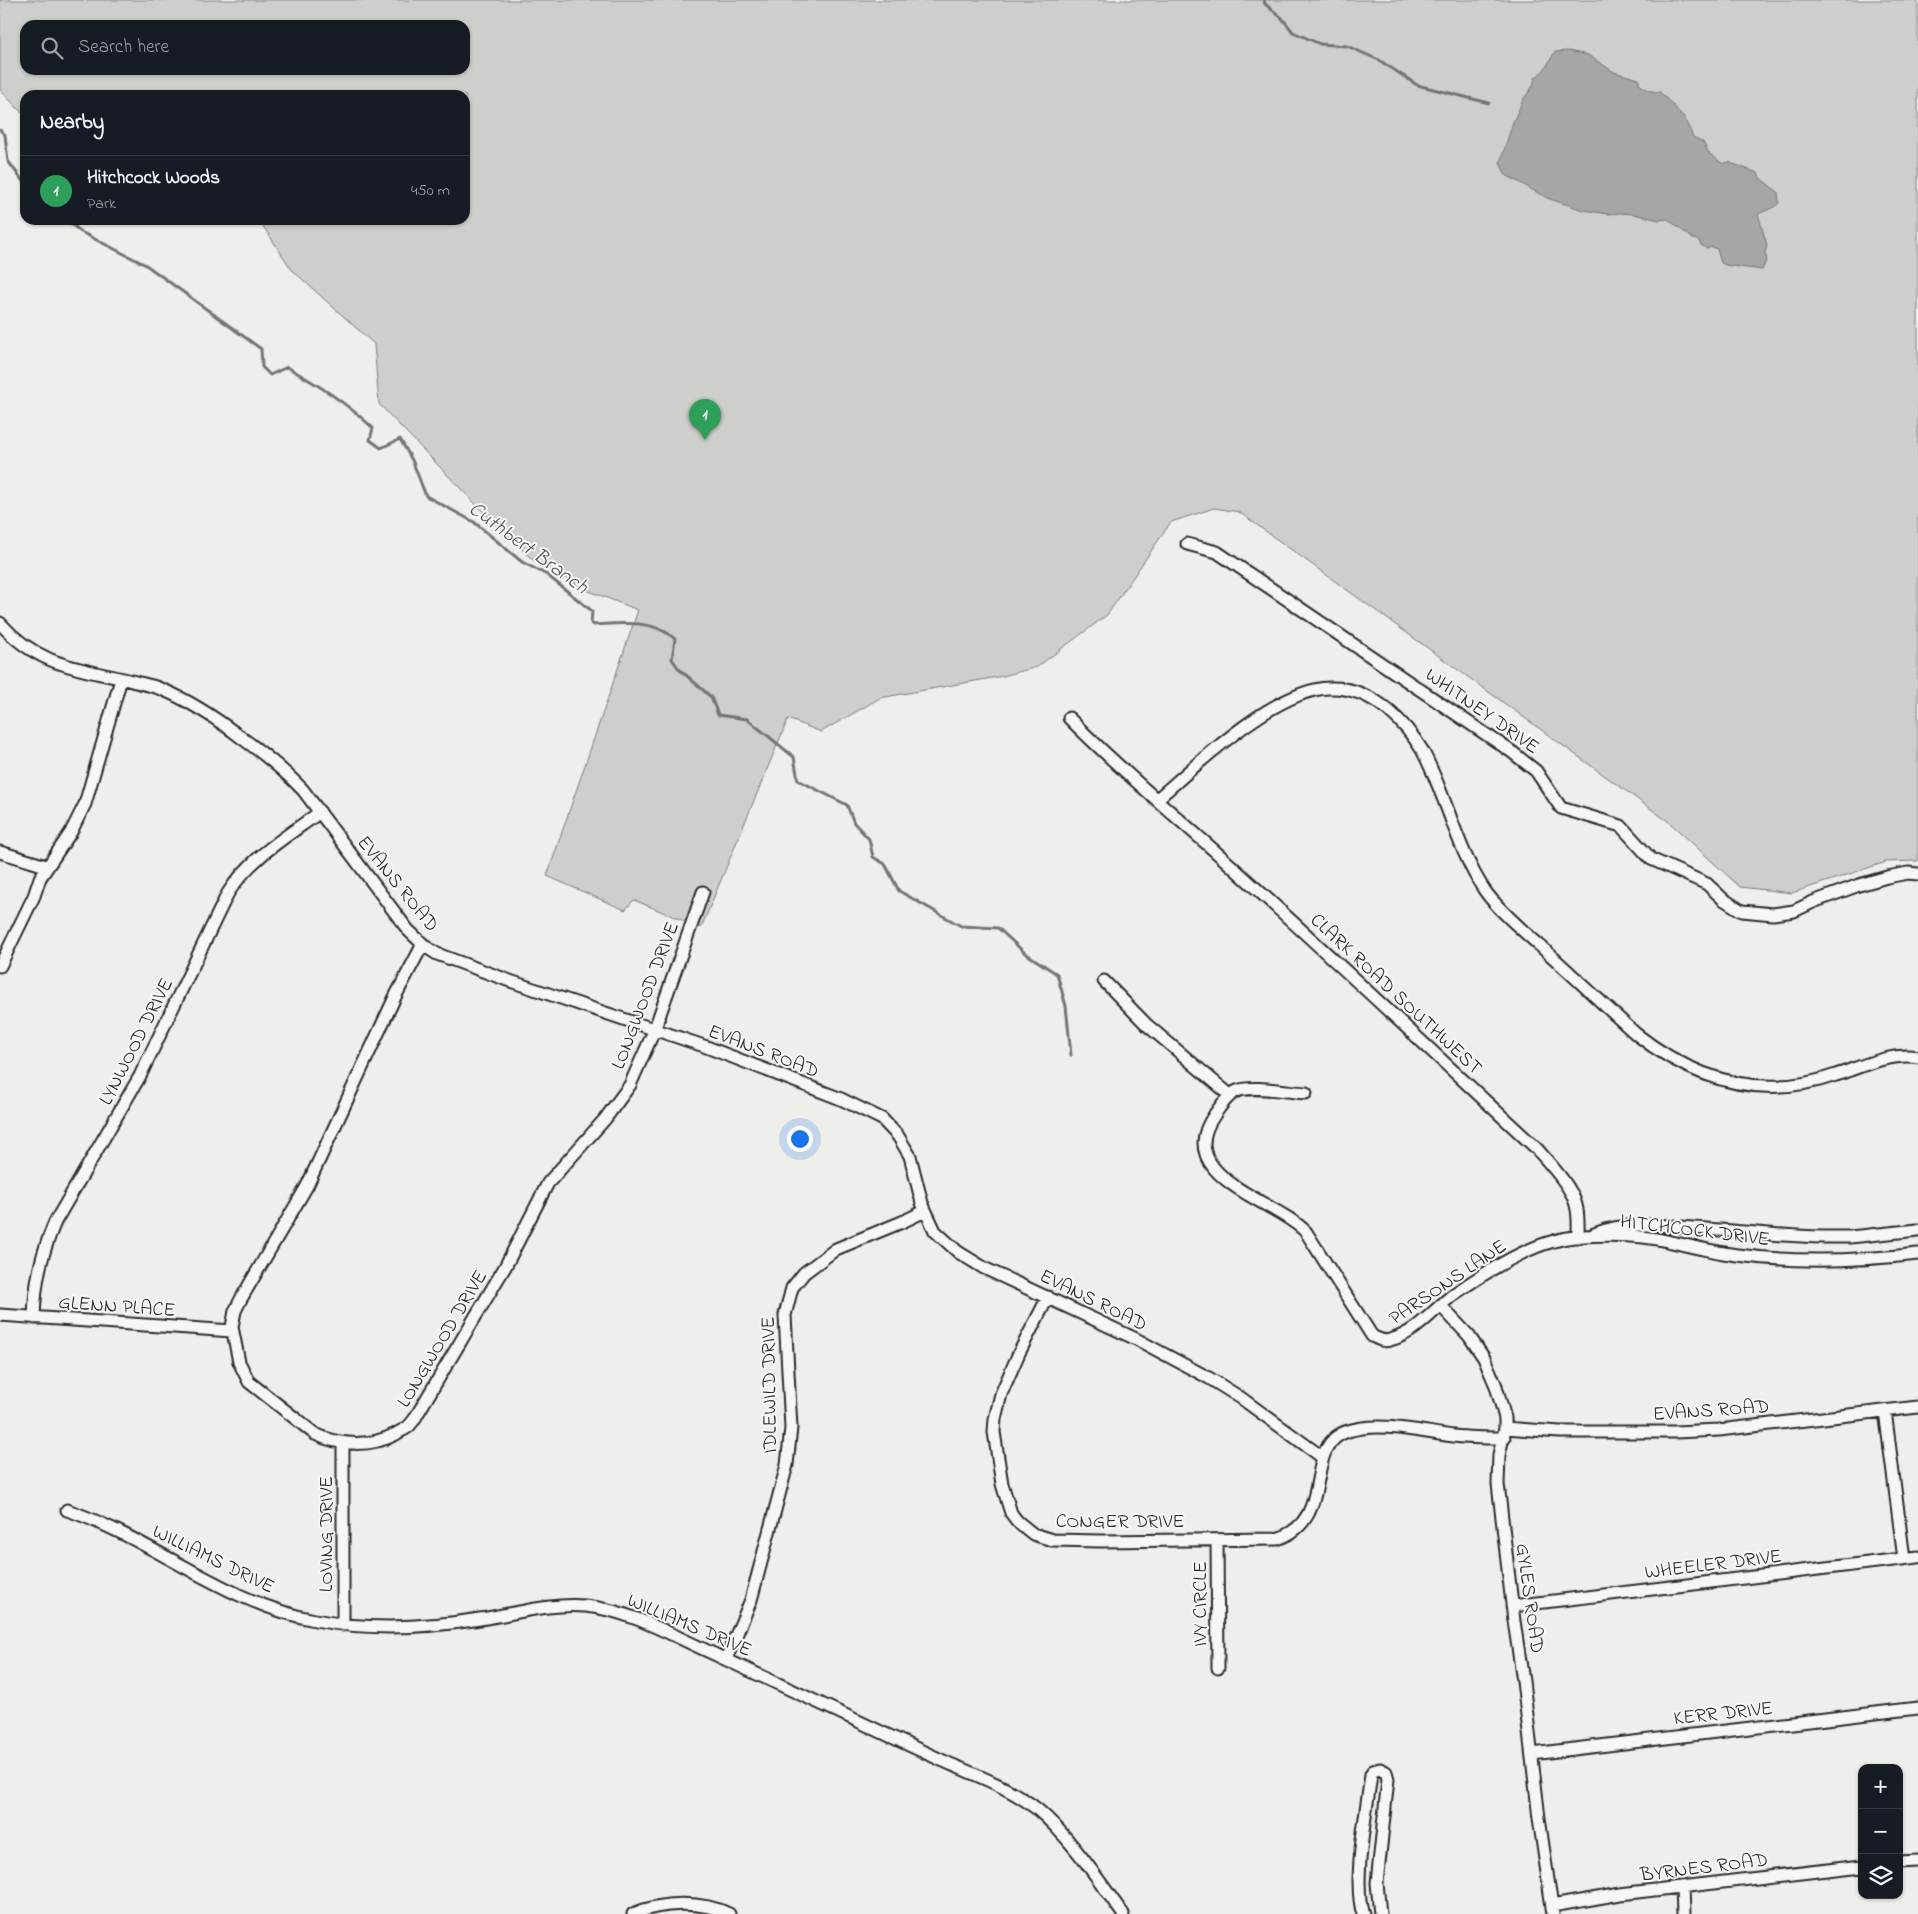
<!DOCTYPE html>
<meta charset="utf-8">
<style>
body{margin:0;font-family:"Indie Flower",sans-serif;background:#20242c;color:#f1f3f6}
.controls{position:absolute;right:15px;bottom:15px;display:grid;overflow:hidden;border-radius:10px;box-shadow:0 1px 4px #0004}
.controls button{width:45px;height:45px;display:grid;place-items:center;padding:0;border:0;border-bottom:1px solid #363941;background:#171b24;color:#f1f3f6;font:25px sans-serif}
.you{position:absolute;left:799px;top:1138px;width:18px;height:18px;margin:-12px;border:4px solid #fff;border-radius:50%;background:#1a73e8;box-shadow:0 0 0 8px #1a73e833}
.badge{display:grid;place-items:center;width:32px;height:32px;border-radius:50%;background:#0b8043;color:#fff;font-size:16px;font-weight:700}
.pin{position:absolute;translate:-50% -41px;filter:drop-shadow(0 1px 2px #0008)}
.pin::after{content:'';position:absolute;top:26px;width:18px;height:15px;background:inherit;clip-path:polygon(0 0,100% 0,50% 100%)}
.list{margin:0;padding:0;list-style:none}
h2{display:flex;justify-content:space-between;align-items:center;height:65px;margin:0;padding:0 20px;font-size:21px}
h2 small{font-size:16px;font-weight:400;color:#9ea1a6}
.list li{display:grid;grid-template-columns:32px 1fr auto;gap:15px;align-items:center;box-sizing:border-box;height:70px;padding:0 20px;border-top:1px solid #363941}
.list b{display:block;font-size:19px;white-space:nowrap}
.list p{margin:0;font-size:16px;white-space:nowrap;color:#9ea1a6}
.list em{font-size:16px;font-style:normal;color:#9ea1a6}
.icon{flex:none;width:28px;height:28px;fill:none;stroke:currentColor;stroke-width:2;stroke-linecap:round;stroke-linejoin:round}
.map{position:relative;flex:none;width:1918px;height:1914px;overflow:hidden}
.search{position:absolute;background:#171b24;box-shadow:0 1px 4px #0004;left:20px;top:20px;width:450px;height:55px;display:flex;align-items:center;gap:12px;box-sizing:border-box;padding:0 18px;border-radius:15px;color:#9ea1a6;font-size:19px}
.panel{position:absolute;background:#171b24;box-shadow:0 1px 4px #0004;left:20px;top:90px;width:450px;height:135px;border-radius:15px}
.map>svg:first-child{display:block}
.green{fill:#cececa;stroke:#7c7c7a;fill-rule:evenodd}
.water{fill:#a6a6a3;stroke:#757573}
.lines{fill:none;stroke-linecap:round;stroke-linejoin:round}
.stream{stroke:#757573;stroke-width:3}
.minor-casing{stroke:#2b2b2b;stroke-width:15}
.minor{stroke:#f6f6f2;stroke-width:11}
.labels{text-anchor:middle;stroke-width:4;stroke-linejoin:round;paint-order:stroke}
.street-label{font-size:20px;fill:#2b2b2b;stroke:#f6f6f2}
.water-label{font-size:21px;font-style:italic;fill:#565655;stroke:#f6f6f2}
</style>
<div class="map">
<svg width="1918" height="1914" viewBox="0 0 1918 1914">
<rect width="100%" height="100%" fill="#eeeeea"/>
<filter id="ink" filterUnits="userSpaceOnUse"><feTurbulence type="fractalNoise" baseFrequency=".02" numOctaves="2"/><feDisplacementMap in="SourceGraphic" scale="10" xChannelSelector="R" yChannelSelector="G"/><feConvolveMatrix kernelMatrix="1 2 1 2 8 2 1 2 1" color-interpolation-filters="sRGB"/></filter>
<g filter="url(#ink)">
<path class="green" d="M0,0H1918V861L1886,862L1792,893L1740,887L1669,822L1239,512L1214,508L1171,522L1107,615L1037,667L1003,676L880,698L821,732L788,719L701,928L634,900L625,910L547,876L638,610L589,591L534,561L489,518L379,404L374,344L292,270L259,220H465V95H25V116L0,90ZM25,25H465V70H25Z"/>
<path class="water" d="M1568,51L1588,55L1614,72L1639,79V84C1646,89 1651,92 1660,92L1684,117L1693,137L1703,142L1709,153L1723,164L1728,162L1758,173L1760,178L1778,192L1779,203L1774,207L1758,214L1767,245L1765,253L1767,259L1762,270L1725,265L1721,263L1717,249L1711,247L1707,249L1701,245L1698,240L1693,239L1668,219L1659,220L1634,214L1620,213L1608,214L1583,210L1547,198L1506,175L1500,163L1513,122L1523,100L1533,86L1535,78L1544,70L1555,52Z"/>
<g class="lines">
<path class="stream" d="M1264,0L1265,4L1282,18L1293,32L1320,44L1347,46L1379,60L1417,85L1489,103
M0,130L5,135L8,161L25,184
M67,220L81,232L146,265L261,349L262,367L270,375L287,367C320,386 345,402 373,428L370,440L381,448L400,439L412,460L426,496L474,522L522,562L547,575L592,611L591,623L594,625C621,623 654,619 675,639L672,659L679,669L711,697L718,715L747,719L794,757L798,780L847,805L854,823L869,839L873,857L885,864L899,891L961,926L998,928L1025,953L1057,974L1066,1006L1071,1055"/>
<g class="minor-casing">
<path id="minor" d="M1187,544L1217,552L1512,752L1536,771L1561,808L1621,826L1651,859L1707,884L1723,899L1742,911L1773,914L1794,911L1813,902L1859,885L1887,877L1908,873L1918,874
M0,623C39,667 79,668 132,681C142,684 152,685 161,689C191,701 217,719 242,738C264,754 284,770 303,790L408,930L426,947L437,954L510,981L704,1046L841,1099L882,1119L898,1136L910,1156L922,1203L935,1231L958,1252L984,1268L1136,1339L1209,1378L1241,1398L1322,1457
M1069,718C1122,772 1181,820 1237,871C1338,963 1437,1056 1537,1149C1549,1163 1572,1187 1576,1205C1579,1215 1578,1226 1578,1237
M1157,799C1198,764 1274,690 1329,688C1351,687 1371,696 1388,710C1401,721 1413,735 1422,750C1447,796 1456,848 1485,891C1499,911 1528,935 1547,952C1577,979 1606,1007 1636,1034C1696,1081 1762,1101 1836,1075C1861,1067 1891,1052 1918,1057
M0,852L46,866
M423,944L395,997L307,1186L241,1299L235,1311L232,1327L239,1362L249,1382L315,1434C340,1446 371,1447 396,1434C400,1431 406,1429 409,1426C413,1422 416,1417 418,1413L505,1267L548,1183L605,1119L630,1085L654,1031L703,892
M0,966L34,896L40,878L71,832L85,804L121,679
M1104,981L1147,1025L1230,1095
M1306,1093C1289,1092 1248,1084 1235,1092C1226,1097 1220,1107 1215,1114C1170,1177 1276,1200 1306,1232L1372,1336C1378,1339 1383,1342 1390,1340C1417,1333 1433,1310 1454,1294C1480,1276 1523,1249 1554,1241C1583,1233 1637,1234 1667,1241C1690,1246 1713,1252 1737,1255C1797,1263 1858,1261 1918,1254
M1594,1234C1627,1221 1659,1225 1693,1228C1737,1231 1780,1236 1824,1237H1850L1918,1230
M1048,1297L1019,1353L1001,1394L995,1419L994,1432L1002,1484L1011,1513L1017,1521L1033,1534L1052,1540L1101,1541L1277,1539C1338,1519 1300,1446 1348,1431C1380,1421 1421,1432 1454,1436C1470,1438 1487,1438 1504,1438
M1441,1306L1469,1336L1484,1358L1496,1386L1505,1418V1428L1499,1455L1498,1484L1514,1621L1523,1681L1539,1818L1553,1914
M0,1315L232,1331
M34,1318C35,1282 41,1255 55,1222L140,1076L228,893C252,856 285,838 320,812
M1885,1411L1904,1559
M1505,1428L1560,1432H1675L1719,1430L1918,1407
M343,1443V1625
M67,1510C153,1539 224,1603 315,1620C370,1631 425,1628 480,1619C515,1614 549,1603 585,1606C627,1610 664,1631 701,1648C744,1668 787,1688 830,1708C869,1726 908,1745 948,1763C978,1776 1011,1788 1037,1809C1071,1838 1097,1878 1123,1914
M1217,1540L1218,1668
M1512,1606L1918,1557
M726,1659L751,1600L787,1465L791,1428L785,1315L792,1288L804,1273L836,1249L902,1222L925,1211
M1532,1754L1918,1708
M1899,1862L1918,1861
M1682,1887L1683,1914
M1552,1906L1620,1894L1862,1866
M633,1914C662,1902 700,1900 729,1914
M1363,1914C1352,1882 1367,1810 1371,1774L1373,1771L1380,1769L1386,1772L1388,1779L1377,1883L1380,1914"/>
</g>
<use href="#minor" class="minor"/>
</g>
</g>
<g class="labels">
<g class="street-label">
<text transform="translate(1483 710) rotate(35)" y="7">WHITNEY DRIVE</text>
<text transform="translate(399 883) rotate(51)" y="7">EVANS ROAD</text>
<text transform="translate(1397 993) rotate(43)" y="7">CLARK ROAD SOUTHWEST</text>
<text transform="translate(644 995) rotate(-69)" y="7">LONGWOOD DRIVE</text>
<text transform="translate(135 1041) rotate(-63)" y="7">LYNWOOD DRIVE</text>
<text transform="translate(764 1050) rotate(21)" y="7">EVANS ROAD</text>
<text transform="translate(1695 1229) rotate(7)" y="7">HITCHCOCK DRIVE</text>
<text transform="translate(1447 1281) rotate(-34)" y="7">PARSONS LANE</text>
<text transform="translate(1094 1299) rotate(26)" y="7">EVANS ROAD</text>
<text transform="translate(117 1305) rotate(4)" y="7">GLENN PLACE</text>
<text transform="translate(441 1338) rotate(-59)" y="7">LONGWOOD DRIVE</text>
<text transform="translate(768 1385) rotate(-91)" y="7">IDLEWILD DRIVE</text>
<text transform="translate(1711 1409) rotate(-4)" y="7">EVANS ROAD</text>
<text x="1120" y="1527">CONGER DRIVE</text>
<text transform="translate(325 1534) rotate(-90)" y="7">LOVING DRIVE</text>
<text transform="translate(214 1558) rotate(26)" y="7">WILLIAMS DRIVE</text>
<text transform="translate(1713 1563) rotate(-7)" y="7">WHEELER DRIVE</text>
<text transform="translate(1531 1598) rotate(82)" y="7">GYLES ROAD</text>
<text transform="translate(1199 1604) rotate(-90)" y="7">IVY CIRCLE</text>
<text transform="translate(690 1624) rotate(23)" y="7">WILLIAMS DRIVE</text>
<text transform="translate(1723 1712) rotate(-6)" y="7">KERR DRIVE</text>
<text transform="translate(1704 1866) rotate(-7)" y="7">BYRNES ROAD</text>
</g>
<g class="water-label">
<text transform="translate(529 547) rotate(36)" y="7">Cuthbert Branch</text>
</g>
</g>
</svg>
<div class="controls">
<button>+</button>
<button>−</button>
<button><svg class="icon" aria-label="layers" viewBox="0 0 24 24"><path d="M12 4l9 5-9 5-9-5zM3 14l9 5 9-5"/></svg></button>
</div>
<div class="you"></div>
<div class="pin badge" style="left:705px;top:440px;background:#2e9e5b">1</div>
<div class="search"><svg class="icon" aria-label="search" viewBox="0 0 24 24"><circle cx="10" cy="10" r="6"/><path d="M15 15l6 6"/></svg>Search here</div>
<section class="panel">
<h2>Nearby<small></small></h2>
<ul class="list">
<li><span class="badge" style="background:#2e9e5b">1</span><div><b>Hitchcock Woods</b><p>Park</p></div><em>450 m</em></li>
</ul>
</section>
</div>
